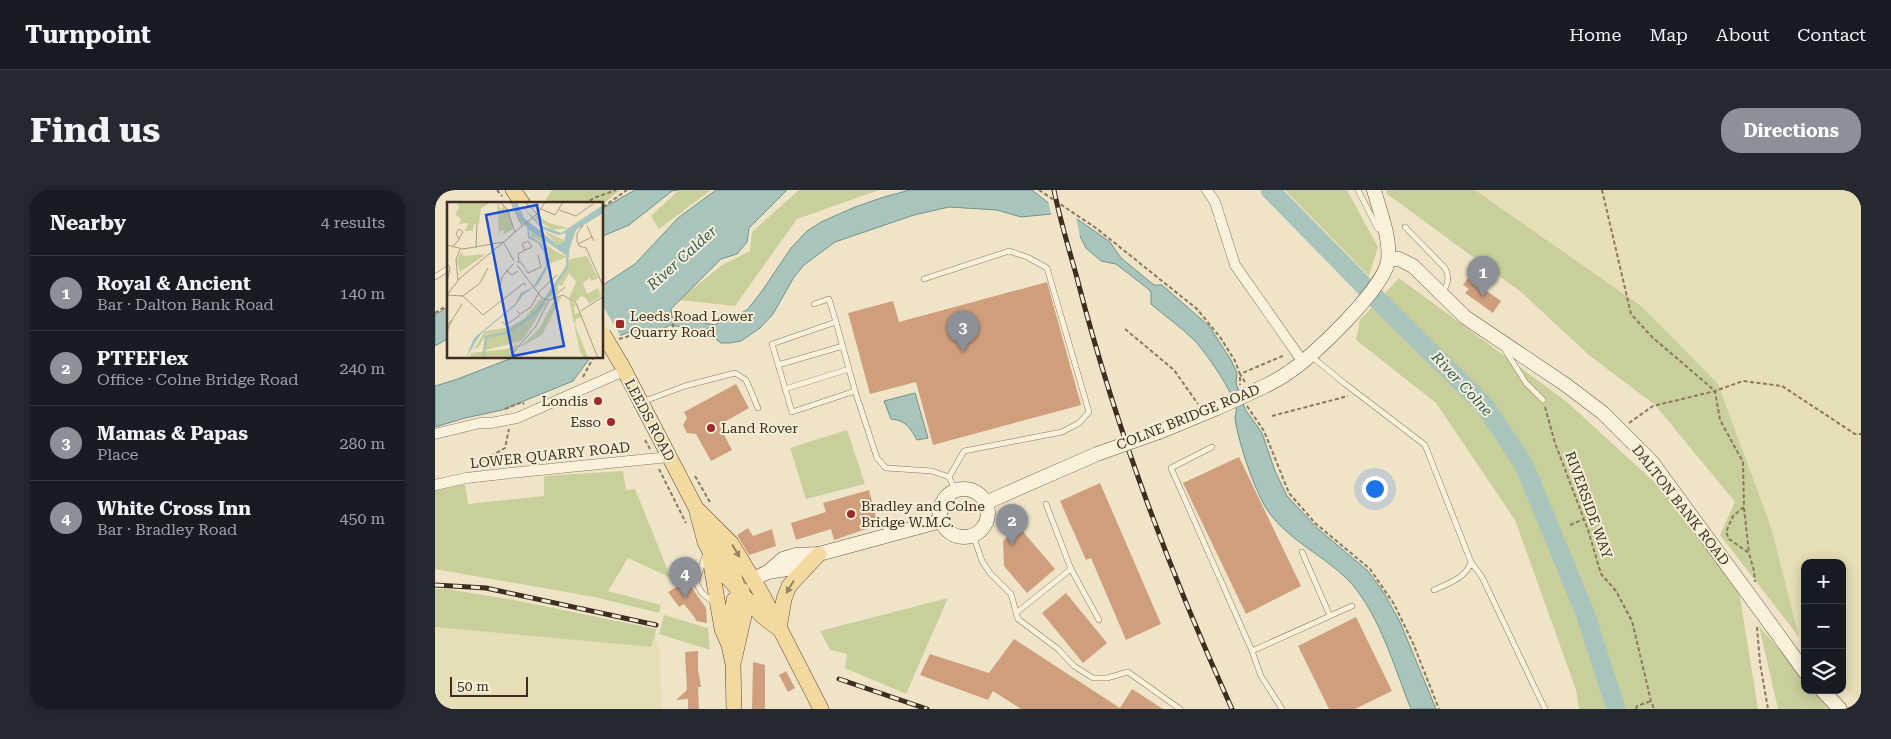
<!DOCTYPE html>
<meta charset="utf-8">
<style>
body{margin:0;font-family:"Roboto Serif",serif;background:#242831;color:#f1f3f6}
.controls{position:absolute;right:15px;bottom:15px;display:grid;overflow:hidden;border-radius:10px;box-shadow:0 2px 12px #0003}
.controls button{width:45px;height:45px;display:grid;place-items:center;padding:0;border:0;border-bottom:1px solid #363941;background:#171b24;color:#f1f3f6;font:25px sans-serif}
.scale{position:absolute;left:15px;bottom:12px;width:78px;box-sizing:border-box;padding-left:5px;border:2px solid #3d2e20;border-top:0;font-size:14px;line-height:18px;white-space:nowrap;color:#3d2e20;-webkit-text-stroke:4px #f7eed8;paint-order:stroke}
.you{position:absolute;left:939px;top:298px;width:18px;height:18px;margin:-12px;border:4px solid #fff;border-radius:50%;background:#1a73e8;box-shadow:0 0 0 8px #1a73e833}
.badge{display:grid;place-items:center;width:32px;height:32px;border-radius:50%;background:#8c9099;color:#fff;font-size:16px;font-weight:700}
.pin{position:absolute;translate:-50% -41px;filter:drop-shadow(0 1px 2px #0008)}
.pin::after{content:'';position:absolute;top:26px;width:18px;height:15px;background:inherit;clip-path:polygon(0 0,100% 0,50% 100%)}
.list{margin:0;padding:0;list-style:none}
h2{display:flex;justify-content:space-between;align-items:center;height:65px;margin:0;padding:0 20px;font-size:21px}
h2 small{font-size:16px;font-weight:400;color:#9ea1a6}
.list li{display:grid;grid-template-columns:32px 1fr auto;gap:15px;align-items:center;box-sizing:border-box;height:75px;padding:0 20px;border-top:1px solid #363941}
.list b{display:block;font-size:19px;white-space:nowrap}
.list p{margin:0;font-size:16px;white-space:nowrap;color:#9ea1a6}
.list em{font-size:16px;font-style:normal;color:#9ea1a6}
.icon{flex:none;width:28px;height:28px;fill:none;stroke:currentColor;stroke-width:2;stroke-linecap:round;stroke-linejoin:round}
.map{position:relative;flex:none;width:1426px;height:519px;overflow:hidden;border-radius:20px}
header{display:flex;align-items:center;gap:30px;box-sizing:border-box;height:70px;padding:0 25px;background:#171b24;border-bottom:1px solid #363941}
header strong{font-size:24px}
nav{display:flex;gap:28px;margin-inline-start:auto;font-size:18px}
.intro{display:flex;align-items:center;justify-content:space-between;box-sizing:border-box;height:120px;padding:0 30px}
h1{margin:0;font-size:35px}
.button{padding:12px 22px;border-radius:20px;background:#8c9099;color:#fff;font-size:18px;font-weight:700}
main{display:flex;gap:30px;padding:0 30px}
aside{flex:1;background:#171b24;border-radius:20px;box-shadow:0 2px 12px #0003}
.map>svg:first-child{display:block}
.farmland{fill:#e6deb5}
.green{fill:#c9cf9b}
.water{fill:#a9c4bc;stroke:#6f938a}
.pier{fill:#f0e4c8}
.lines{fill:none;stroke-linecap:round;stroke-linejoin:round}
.river{stroke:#a9c4bc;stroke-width:19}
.building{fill:#cf9f7d}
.lane-casing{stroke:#8d765c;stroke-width:6}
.street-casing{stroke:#8d765c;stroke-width:11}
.secondary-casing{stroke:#6f573f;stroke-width:15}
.primary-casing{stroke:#5b4430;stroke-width:16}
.path{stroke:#8d765c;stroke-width:2;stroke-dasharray:4 2.5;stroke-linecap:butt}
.lane{stroke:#faf1dc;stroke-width:5}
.street{stroke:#faf1dc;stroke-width:10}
.secondary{stroke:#faf1dc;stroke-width:14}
.primary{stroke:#f3d9a0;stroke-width:15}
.rail-casing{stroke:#3d2e20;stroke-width:5}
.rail{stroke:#f7eed8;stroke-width:3;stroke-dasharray:9;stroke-linecap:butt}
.secondary-bridge-casing{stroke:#6f573f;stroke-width:15;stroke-linecap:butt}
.primary-bridge-casing{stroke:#5b4430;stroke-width:16;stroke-linecap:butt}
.secondary-bridge{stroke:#faf1dc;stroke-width:14}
.primary-bridge{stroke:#f3d9a0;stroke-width:15}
.oneway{fill:#988460}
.poi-dot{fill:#9e2a2b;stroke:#f7eed8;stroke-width:2}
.labels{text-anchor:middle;stroke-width:4;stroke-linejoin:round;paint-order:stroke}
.poi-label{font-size:14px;fill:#3d2e20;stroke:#f7eed8;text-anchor:start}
.street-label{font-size:14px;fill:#3d2e20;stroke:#f7eed8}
.water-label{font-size:15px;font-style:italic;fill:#2f5d5a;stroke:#f7eed8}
.inset-river{fill:none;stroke:#a9c4bc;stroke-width:2.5}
.inset-road{fill:none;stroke:#a89b85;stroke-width:1}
.view{fill:#1d4ed8;fill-opacity:0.15;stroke:#1d4ed8;stroke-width:2.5}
.inset-edge{fill:none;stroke:#3d2e20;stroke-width:2.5}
</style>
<header>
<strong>Turnpoint</strong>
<nav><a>Home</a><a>Map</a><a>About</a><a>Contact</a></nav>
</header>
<div class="intro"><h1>Find us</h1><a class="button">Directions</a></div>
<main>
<aside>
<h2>Nearby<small>4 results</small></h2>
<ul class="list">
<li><span class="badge">1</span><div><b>Royal &amp; Ancient</b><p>Bar · Dalton Bank Road</p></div><em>140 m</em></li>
<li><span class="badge">2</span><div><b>PTFEFlex</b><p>Office · Colne Bridge Road</p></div><em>240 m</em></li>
<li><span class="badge">3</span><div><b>Mamas &amp; Papas</b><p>Place</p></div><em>280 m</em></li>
<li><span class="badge">4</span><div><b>White Cross Inn</b><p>Bar · Bradley Road</p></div><em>450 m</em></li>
</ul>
</aside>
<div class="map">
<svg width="1426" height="519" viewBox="0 0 1426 519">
<rect width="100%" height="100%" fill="#f0e4c8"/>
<path class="farmland" d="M1040,0H1426V516L1407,495V373H1370V453L1364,447L1336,337L1206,116Z
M0,437L216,457L220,446L225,464L227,519H0Z"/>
<path class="green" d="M117,0H185L168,14H108Z
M244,0H276L224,39L216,26Z
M364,0H444L362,29L300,116L244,110L287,75L315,61L317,42Z
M850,0H912L943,57L934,86Z
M951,0H1040L1206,116L1283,194L1336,337L1364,447L1285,345L1300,312L1220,215L1155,166L1086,102L952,4Z
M964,88L1132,212L1239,310L1304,401L1323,519H1144L1141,500L1080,330L1001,213L921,150L925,130Z
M412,240L430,294L371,309L355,258Z
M188,281L191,300L200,299L236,388L193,368L173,401L226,415L224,423L159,407L0,379V300L30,294L33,314L109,306V286Z
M0,399H11L74,409L221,439L220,446L216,457L0,437Z
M513,408L471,504L410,478L412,464L395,460L385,441Z
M229,425L273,438L275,460L224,444Z
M1324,436L1370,489V500H1379L1396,519H1343Z"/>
<path class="water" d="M200,0H243L237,1L194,35L168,46V18Z
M281,0H352L314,38L312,52L302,64L286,69L236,119L237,127L280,135L286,131L297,129L313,119L327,101L356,58L372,41L386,32L420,17L449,7L475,0H597L616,15L645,31L675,52L686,68L719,95H727L774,136L796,170L802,183L801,193L810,219L827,243L840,281L852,306L882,338L933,381L949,403L965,432L1001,519H976C959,477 946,428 916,393C891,366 851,350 831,318C818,296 804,254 800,229C800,225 802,221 801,218C799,203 770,161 759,150C746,137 730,126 716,114V102L712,98L681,74L666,71L651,58L642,40L616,24L586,27L562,20L514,17L479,25L400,52L369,75L359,87L338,124L325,138L306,151L295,153H286L282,150L278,142L235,135C225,143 212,138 200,141C187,143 178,149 168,157V95L200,74L243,28Z
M14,116V148L0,156V125Z
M77,168H155L138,191L67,220L30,228L0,237V196L20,190Z
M480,203L493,248L482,250C476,239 471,230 456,229L449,211Z"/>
<path class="pier" d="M613,11L641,26L645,47L640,42L617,28Z
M168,116L186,147L168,159Z"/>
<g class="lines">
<path class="river" d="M835,0L942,109L1050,216L1089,275L1150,423L1181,519"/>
</g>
<path class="building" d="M1033,88L1066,111L1058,123L1030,103L1034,99L1028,95Z
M612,92L646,215L498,255L481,192L435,204L413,123L458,111L464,132Z
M301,194L314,218L284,235L297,260L276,271L261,244L252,243L248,235L252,228L249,222Z
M804,267L866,396L811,424L748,293Z
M665,293L726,434L691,450L656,368L651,370L625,311Z
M434,300L443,335L399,350L396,339L361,350L356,333L391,322L388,313Z
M584,337L620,379L592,403L569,376L568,351Z
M313,338L318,346L337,339L341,356L314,365L302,345Z
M252,391L271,418L272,433L261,431L260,428L249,414L244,417L233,402Z
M631,403L672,453L648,473L607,423Z
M921,427L957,501L920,519H894L863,456Z
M579,449L685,518L697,499L728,519H586L558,501L553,510L485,485L495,464L554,483Z
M263,461V479L266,497H263L264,519H253V509L241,510L252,500L250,462Z
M318,472L330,475V519H317Z
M351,481L360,498L353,502L344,485Z"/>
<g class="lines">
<g class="lane-casing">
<path id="lane" d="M923,0L943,39L949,40
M970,37L1010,78C1015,87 1013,96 1006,103
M0,87L14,78
M489,89L574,61L592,67L612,78L654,222L644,233L627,242L529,261L514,287L521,301
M379,114L394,109L401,132
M1070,160L1091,193L1108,210
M876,166L909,193L990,255L1036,372C1031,388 1014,393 999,400
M343,175L408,156
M350,199L414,179
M420,201L401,132L337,154L357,222L420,201L442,268L451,278L497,281L514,287
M207,212L250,196L300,183L311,190L323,218
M777,257L736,278L817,461L826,486L847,519
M538,345L547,371L555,383L576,404L583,429L623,459L639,476L658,488H672L693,482L745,519
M867,362L895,426
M270,366L261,393L267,403L278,412
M1036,372L1047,387L1110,519
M636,379L664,430
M581,423L636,379L611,314
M817,461L917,416"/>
</g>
<g class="street-casing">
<path id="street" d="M772,0L780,12L800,75L868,172
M0,244L45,233H56L82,228L189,181
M0,295L31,288L85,282L234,267"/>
</g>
<g class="secondary-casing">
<path id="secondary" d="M954,69H964L978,76L1030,127L1131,195L1168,223L1216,271L1287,368
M824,199C834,194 845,189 854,182C878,167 949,98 953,71C956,49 945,22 939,0
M724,242L782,218
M505 323a24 24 0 1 1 48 0a24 24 0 1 1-48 0Z
M550,313L662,264
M333,382L352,379L379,367
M318,389L333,382L348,369L361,365L384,364L506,331
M1336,435L1370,482
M1387,500L1405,519"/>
</g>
<g class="primary-casing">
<path id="primary" d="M78,0L88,14
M186,174L261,318L270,352L283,377L327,426L344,439
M262,319L296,353L328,406L386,519
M279,338L285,357L297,381L308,413L309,426L299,470
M275,368L287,439L294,455L298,474L299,519
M344,439L349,409L354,396L384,364
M294,449L299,410L307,400"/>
</g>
<path class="path" d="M62,0L67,6
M604,0L661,38L762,119L785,147L800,171L805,184V195
M1167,0L1196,124L1217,147L1280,201L1285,230L1308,272L1309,317L1298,326L1291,342L1294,349L1314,363L1319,381L1320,392
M149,14L159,8L181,0
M168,17L192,0
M0,123L14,114
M690,139L739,180L763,214
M184,149L208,142L230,145L237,140L241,122
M148,187L158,168
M810,192L805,184L850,165
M812,216L829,241L854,303L880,333L935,379L959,414L978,453L1004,519
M1110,217L1120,253L1153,340L1166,384L1181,401L1197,431L1216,511L1219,519
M70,219L87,212L89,214
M837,226L913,206
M1194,233L1218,216L1280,201L1308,191L1347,196L1420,244H1426
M210,250L215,259
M39,276L70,258L74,239
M224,279L251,333
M260,286L276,314
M1309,318L1314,363
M1135,335L1149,329
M1322,437L1325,473L1333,519
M1201,519L1202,516L1216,511"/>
<use href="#lane" class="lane"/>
<use href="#street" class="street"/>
<use href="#secondary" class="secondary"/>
<use href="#primary" class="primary"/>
<g class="rail-casing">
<path id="rail" d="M619,0C625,30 634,59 642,88C680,236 734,380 797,519
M0,395L51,398L221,435
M404,489L492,519"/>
</g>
<use href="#rail" class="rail"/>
<g class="secondary-bridge-casing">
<path id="secondary-bridge" d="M782,218L824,199
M662,264L724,242
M1287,368L1336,435"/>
</g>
<g class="primary-bridge-casing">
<path id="primary-bridge" d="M168,144L186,174"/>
</g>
<use href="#secondary-bridge" class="secondary-bridge"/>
<use href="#primary-bridge" class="primary-bridge"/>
</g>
<defs><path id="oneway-solid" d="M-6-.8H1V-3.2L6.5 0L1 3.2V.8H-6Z" transform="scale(1.25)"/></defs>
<g class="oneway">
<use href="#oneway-solid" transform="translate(301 361) rotate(59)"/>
<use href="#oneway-solid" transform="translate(355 397) rotate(121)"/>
</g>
<g class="poi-dot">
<rect x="180" y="129" width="10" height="10" rx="2.5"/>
<circle cx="163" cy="211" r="5"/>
<circle cx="176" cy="232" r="5"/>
<circle cx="276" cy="238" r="5"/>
<circle cx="416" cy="324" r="5"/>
</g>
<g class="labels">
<g class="poi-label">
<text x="195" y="131">Leeds Road Lower<tspan x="195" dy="16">Quarry Road</tspan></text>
<text x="153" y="216" text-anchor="end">Londis</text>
<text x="166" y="237" text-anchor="end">Esso</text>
<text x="286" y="243">Land Rover</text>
<text x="426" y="321">Bradley and Colne<tspan x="426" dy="16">Bridge W.M.C.</tspan></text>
</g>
<g class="street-label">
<text transform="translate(753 227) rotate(-22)" y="5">COLNE BRIDGE ROAD</text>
<text transform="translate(215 230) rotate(62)" y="5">LEEDS ROAD</text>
<text transform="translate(115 265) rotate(-6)" y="5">LOWER QUARRY ROAD</text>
<text transform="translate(1154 315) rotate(70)" y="5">RIVERSIDE WAY</text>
<text transform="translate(1246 315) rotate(52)" y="5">DALTON BANK ROAD</text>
</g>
<g class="water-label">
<text transform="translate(247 68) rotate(-42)" y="5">River Calder</text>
<text transform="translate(1027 194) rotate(47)" y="5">River Colne</text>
</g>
</g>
<g transform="translate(12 12)">
<rect width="156" height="156" fill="#f0e4c8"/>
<path d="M10,0L43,1L34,6L32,22H27L26,29H18L21,21L12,22L14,17L8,12L12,6ZM50,0L54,8L56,3L62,11L66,27L56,33L57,29L54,28L52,33ZM90,13L102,21L122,26L105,28L88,16ZM92,24L97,29L117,38L111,43ZM84,29L108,49L120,55L102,62L101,50L94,39L84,34ZM14,50L17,54L39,52L13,70L10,59ZM140,54L151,76L144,79L143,76L136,81L140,92L151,86L154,94L142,102L139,96L134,94L129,100L122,96L129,80L122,71L115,84L111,83V90L99,97L123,57ZM115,94L95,133L72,146L92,127L108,97ZM93,97L100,100L75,139L38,148L40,131L31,146L27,147L38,129L63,125L78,116ZM122,98L130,104L127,105L128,112L133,110L135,115L129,117L128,123L141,156H137L133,150ZM72,142L62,156H23L24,151L60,147Z" fill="#c9cf9b"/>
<path d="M65,0H70L77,16L111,43L117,39L119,31L111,33L95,27L71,0L95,24L114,31L156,3V11L129,28L120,54L82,28L83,34L94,41L100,52L102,61L98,70L91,82L76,93L68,104L34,132L19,156L27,136L68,102L74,91L86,85L99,64L97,50L91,41L81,36L80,25L74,20Z" fill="#a9c4bc"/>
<path class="inset-river" d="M36,156L39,135L59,131L89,111L120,65L121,48"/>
<path class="inset-road" d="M53,0L60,7L68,30M64,0L75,24M78,0L90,12M94,7L108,13L116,0M112,8L129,14L146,2M136,23L130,32V39L132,44L139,46L157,86M140,24L147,39M62,35L90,12L98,0M57,41L67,59M131,42L145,35M0,43L16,47L57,40M6,44L11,39L13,35L16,30L12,27L9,32L12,37M29,46L30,22M72,59L71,52L78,48L75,42L81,39L85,45L78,48M70,60H74L81,71L94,65L91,53M0,61L3,66L0,80M70,63L95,96L102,98L116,93L129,101L151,156M59,68L65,73L71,69M11,78L9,58L13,47M52,88L55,75L66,62M91,91L110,73M0,93L16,94L36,113L77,81L79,84M0,93L13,76L64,34M16,94L33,81L41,66M105,96L118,85M70,109L73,112L84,105L91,92M134,109L157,94M5,118L15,102M55,120L59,123L73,113M0,124L5,118L0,129M62,156L89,124L102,98"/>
<path class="view" d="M90,3L117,144L66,154L39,13Z"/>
<rect width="156" height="156" class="inset-edge"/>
</g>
</svg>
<div class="controls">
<button>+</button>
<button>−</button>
<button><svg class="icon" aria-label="layers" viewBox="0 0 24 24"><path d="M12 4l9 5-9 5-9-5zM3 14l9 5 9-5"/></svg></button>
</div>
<div class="scale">50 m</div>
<div class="you"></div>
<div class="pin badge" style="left:1048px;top:107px">1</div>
<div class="pin badge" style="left:577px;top:355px">2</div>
<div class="pin badge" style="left:528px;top:162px">3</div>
<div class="pin badge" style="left:250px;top:408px">4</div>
</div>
</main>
